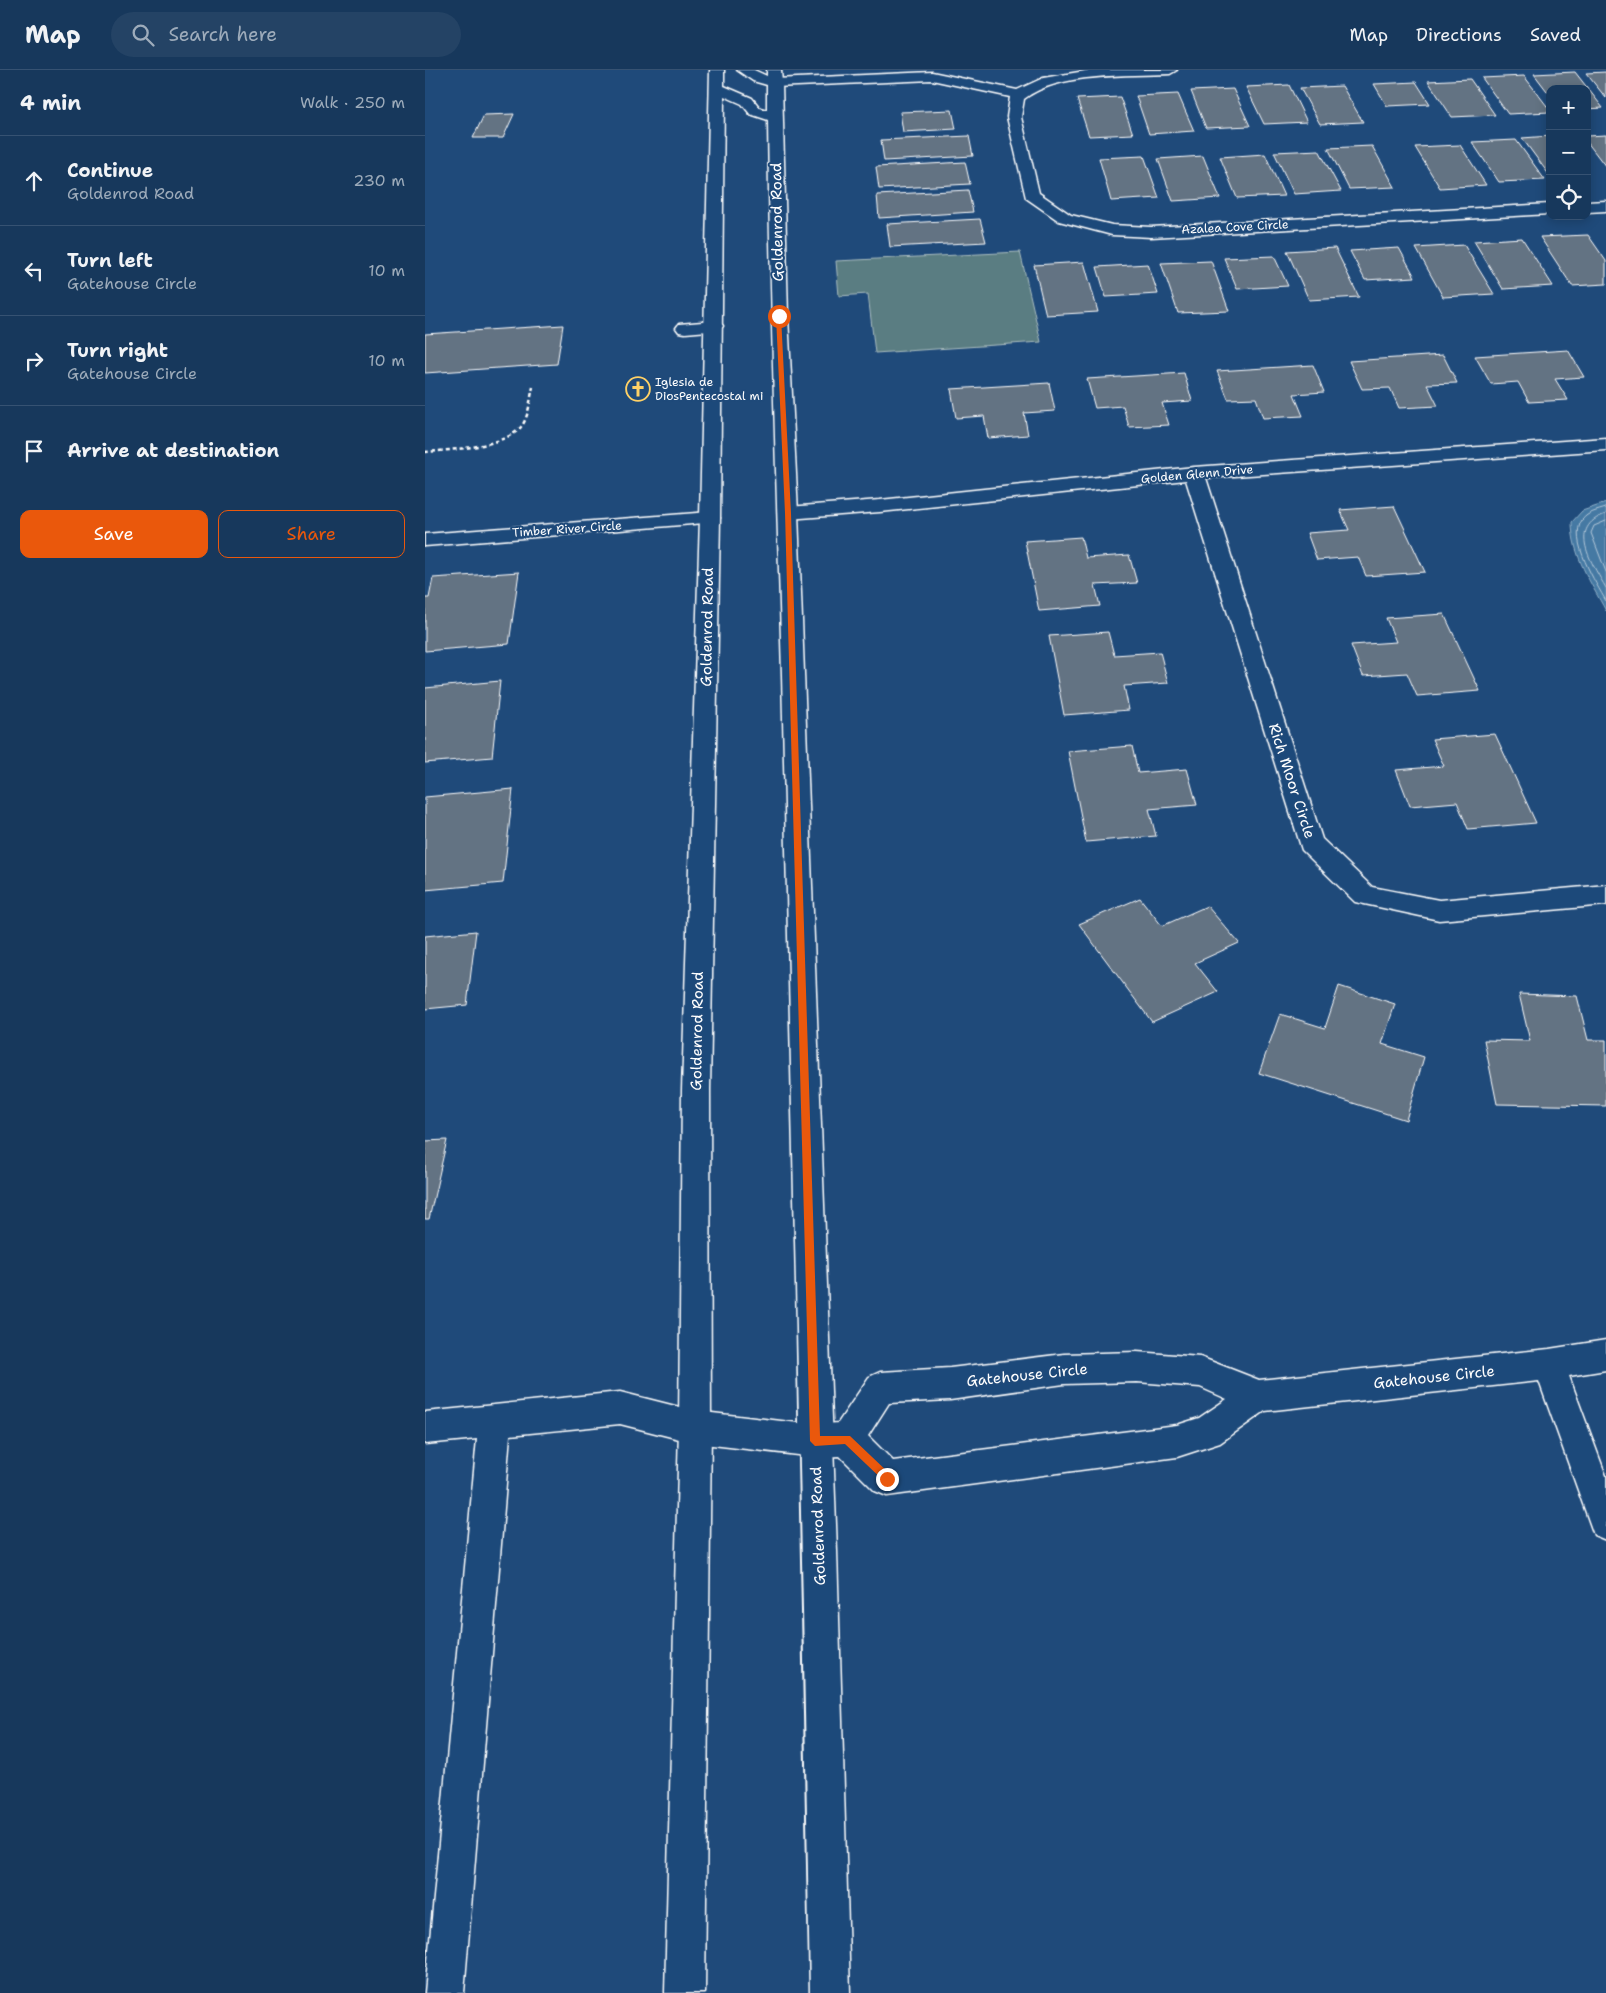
<!DOCTYPE html>
<meta charset="utf-8">
<style>
body{margin:0;font-family:"Shantell Sans",sans-serif;background:#244365;color:#f1f3f6}
.controls{position:absolute;right:15px;top:15px;display:grid;overflow:hidden;border-radius:10px;box-shadow:0 2px 12px #0003}
.controls button{width:45px;height:45px;display:grid;place-items:center;padding:0;border:0;border-bottom:1px solid #365272;background:#17385c;color:#f1f3f6;font:25px sans-serif}
.stop{position:absolute;width:15px;height:15px;margin:-11px;border:4px solid #ea580c;border-radius:50%;background:#fff}
.stop.end{background:#ea580c;border-color:#fff;box-shadow:0 1px 5px #0008}
.list{margin:0;padding:0;list-style:none}
h2{display:flex;justify-content:space-between;align-items:center;height:65px;margin:0;padding:0 20px;font-size:21px}
h2 small{font-size:16px;font-weight:400;color:#9eacbb}
.list li{display:grid;grid-template-columns:32px 1fr auto;gap:15px;align-items:center;box-sizing:border-box;height:90px;padding:0 20px;border-top:1px solid #365272}
.list b{display:block;font-size:19px;white-space:nowrap}
.list p{margin:0;font-size:16px;white-space:nowrap;color:#9eacbb}
.list em{font-size:16px;font-style:normal;color:#9eacbb}
.actions{display:flex;gap:10px;padding:15px 20px}
.actions a{flex:1;padding:11px 0;border:1px solid #ea580c;border-radius:10px;text-align:center;font-size:18px;color:#ea580c}
.actions .main{background:#ea580c;color:#fff}
.icon{flex:none;width:28px;height:28px;fill:none;stroke:currentColor;stroke-width:2;stroke-linecap:round;stroke-linejoin:round}
.map{position:relative;flex:none;width:1181px;height:1923px;overflow:hidden}
header{display:flex;align-items:center;gap:30px;box-sizing:border-box;height:70px;padding:0 25px;background:#17385c;border-bottom:1px solid #365272}
header strong{font-size:24px}
nav{display:flex;gap:28px;margin-inline-start:auto;font-size:18px}
.search{width:350px;height:45px;background:#244365;display:flex;align-items:center;gap:12px;box-sizing:border-box;padding:0 18px;border-radius:28px;color:#9eacbb;font-size:19px}
main{display:flex}
aside{flex:1;background:#17385c}
.map>svg:first-child{display:block}
.green{fill:#5a7d82;stroke:#acbec0}
.water{fill:#4579a3;stroke:#8fafc8}
.lines{fill:none;stroke-linecap:round;stroke-linejoin:round}
.shore{stroke:#b5c9da;stroke-width:1}
.building{fill:#647383;stroke:#fff}
.minor-casing{stroke:#fff;stroke-width:3}
.major-casing{stroke:#fff;stroke-width:3}
.path{stroke:#fff;stroke-width:2.5;stroke-dasharray:4 3;stroke-linecap:butt}
.minor{fill:#1f4a7a;fill-rule:evenodd}
.major{fill:#1f4a7a;fill-rule:evenodd}
.route{fill:#ea580c}
.labels{text-anchor:middle;stroke-width:4;stroke-linejoin:round;paint-order:stroke}
.far-street-label{font-size:12px;fill:#fff;stroke:#1f4a7a}
.far-poi-label{font-size:12px;fill:#fff;stroke:#1f4a7a;text-anchor:start}
.street-label{font-size:15px;fill:#fff;stroke:#1f4a7a}
</style>
<header>
<strong>Map</strong>
<div class="search"><svg class="icon" aria-label="search" viewBox="0 0 24 24"><circle cx="10" cy="10" r="6"/><path d="M15 15l6 6"/></svg>Search here</div>
<nav><a>Map</a><a>Directions</a><a>Saved</a></nav>
</header>
<main>
<aside>
<h2>4 min<small>Walk · 250 m</small></h2>
<ul class="list">
<li><svg class="icon" aria-label="ahead" viewBox="0 0 24 24"><path d="M12 20V5M6 11l6-6 6 6"/></svg><div><b>Continue</b><p>Goldenrod Road</p></div><em>230 m</em></li>
<li><svg class="icon" aria-label="left" viewBox="0 0 24 24"><path d="M17 20v-9H6M10 6l-5 5 5 5"/></svg><div><b>Turn left</b><p>Gatehouse Circle</p></div><em>10 m</em></li>
<li><svg class="icon" aria-label="right" viewBox="0 0 24 24"><path d="M7 20v-9h11M14 6l5 5-5 5"/></svg><div><b>Turn right</b><p>Gatehouse Circle</p></div><em>10 m</em></li>
<li><svg class="icon" aria-label="arrive" viewBox="0 0 24 24"><path d="M6 21V4h12l-3 4 3 4H6"/></svg><div><b>Arrive at destination</b></div></li>
</ul>
<div class="actions"><a class="main">Save</a><a>Share</a></div>
</aside>
<div class="map">
<svg width="1181" height="1923" viewBox="0 0 1181 1923">
<rect width="100%" height="100%" fill="#1f4a7a"/>
<filter id="ink" filterUnits="userSpaceOnUse"><feTurbulence type="fractalNoise" baseFrequency=".02" numOctaves="2"/><feDisplacementMap in="SourceGraphic" scale="10" xChannelSelector="R" yChannelSelector="G"/><feConvolveMatrix kernelMatrix="1 2 1 2 8 2 1 2 1" color-interpolation-filters="sRGB"/></filter>
<g filter="url(#ink)">
<path class="green" d="M595,182L616,272L450,283L443,224L414,226L411,191Z"/>
<path class="water" d="M1181,433V541C1166,513 1147,485 1147,452L1157,441Z"/>
<g class="lines">
<path class="shore" d="M1181,438C1172,441 1163,442 1157,450C1143,470 1171,513 1181,531
M1181,444C1141,457 1167,493 1181,518
M1181,451L1169,456L1166,463L1181,502"/>
</g>
<path class="building" d="M1150,2L1178,38L1162,39V19H1125V25L1109,4Z
M1181,2V28L1161,3Z
M1099,6L1125,40V42L1083,44L1057,8Z
M1045,9L1070,45L1027,47L1003,11Z
M991,12L1005,34L962,36L949,14Z
M864,15L882,52L839,54L821,17Z
M917,16L938,52L895,54L875,18Z
M808,19L825,56L781,58L766,21Z
M753,24L769,61L724,64L711,26Z
M695,27L708,64L664,66L652,29Z
M527,40L531,59L478,62L475,42Z
M89,44L78,68H48L59,45Z
M1181,65V97L1162,72V66Z
M544,66L548,86L459,91L456,70Z
M1125,66V106L1097,68Z
M1091,70L1120,110L1074,112L1047,72Z
M1035,75L1061,115L1015,118L990,77Z
M947,76L970,117L924,119L903,78Z
M894,80L916,121L869,124L849,82Z
M840,84L859,126L812,128L795,87Z
M719,86L734,128L686,131L674,88Z
M778,86L795,128L748,131L733,89Z
M540,92L545,114L454,119L451,97Z
M543,120L548,142L454,148L452,125Z
M555,149L561,172L465,177L462,154Z
M1163,165L1181,191V214L1147,216L1115,167Z
M1097,168L1128,216L1078,219L1049,171Z
M1039,175L1069,224L1018,227L991,178Z
M910,178L934,227L884,230L862,181Z
M974,178L990,207L940,210L925,181Z
M849,186L863,216L812,219L799,188Z
M786,191L804,241L753,243L736,193Z
M659,192L673,242L621,245L609,195Z
M723,194L733,224L681,227L672,197Z
M138,255L132,294L0,303V264Z
M1143,280L1159,307L1130,309L1143,330L1104,332L1093,312L1066,314L1050,286Z
M1018,285L1032,313L1002,314L1013,336L974,338L965,318L937,319L924,291Z
M888,295L899,322L869,324L878,346L838,348L831,328L803,329L792,301Z
M759,303L767,331L737,333L744,355L704,357L698,336L670,338L662,309Z
M624,313L630,341L599,343L603,365L563,368L559,346L531,348L526,319Z
M969,436L1000,502L941,506L933,487L892,490L882,463L924,460L915,440Z
M656,467L661,488L704,485L712,513L670,515L675,536L614,541L600,471Z
M94,502L84,574L0,581V528H4L8,508Z
M1019,544L1055,621L992,626L982,603L938,606L926,575L971,572L961,548Z
M683,562L689,585L735,582L743,613L699,616L704,640L639,645L624,566Z
M75,611L67,687L0,693V618Z
M1070,664L1111,753L1043,759L1032,732L985,736L971,700L1019,696L1007,669Z
M707,676L713,703L762,699L772,735L724,739L731,766L661,772L643,681Z
M88,719L78,813L0,820V727Z
M715,828L737,856L782,836L814,873L770,893L793,922L727,952L654,854Z
M51,861L42,935L0,939V866Z
M914,916L970,934L957,974L999,987L981,1050L834,1003L855,944L900,958Z
M1094,924L1152,926L1163,970H1181V1036L1072,1034L1059,970L1105,971Z
M22,1070L4,1149H0V1071Z"/>
<g class="lines">
<g class="minor-casing">
<path id="minor" d="M666,0H752L745,4C702,6 634,2 599,29L596,47L614,123L646,145L687,155L726,157L1125,134V144L726,167L687,165L634,151L601,128L582,47L585,27L507,10L350,17L343,13L350,9L507,2L592,20L618,8Z
M1181,131V141L1162,142V132Z
M289,251L295,252L298,256L295,260L260,263L254,262L251,258L254,254Z
M1181,368V380L781,408L897,769L947,817L1014,830L1181,815V835L1014,850L930,832L877,780L761,410L455,442L363,449L356,447L353,443L356,439L363,437L455,430L769,397Z
M285,442L292,444L295,448L292,452L0,476V464Z
M1181,1270V1300L1144,1306L1181,1406V1470L1169,1465L1114,1311L840,1341L795,1373L752,1387L462,1426L450,1421L415,1386L390,1387L270,1373L195,1354L85,1365L39,1923H0L52,1369L0,1374V1342L195,1322L270,1341L390,1355L413,1353L444,1307L455,1302L525,1298L639,1284L712,1282L775,1287L834,1310L1124,1279ZM712,1312L775,1317L802,1329L774,1348L752,1355L468,1391L443,1366L464,1333L525,1330L639,1314Z"/>
</g>
<g class="major-casing">
<path id="major" d="M285,0H299V16L327,28L335,38L342,40V15L328,11L312,0H329L342,6V0H356L357,13L363,246L373,443L412,1481L425,1923H385C378,1484 367,1044 357,605C352,420 345,235 343,50L325,44L317,34L299,26L295,448L285,1020L286,1357L280,1923H240L254,1357L257,1020L275,448Z"/>
</g>
<path class="path" d="M0,382C25,380 79,377 96,357C104,347 105,329 108,317"/>
<use href="#minor" class="minor"/>
<use href="#major" class="major"/>
</g>
</g>
<path class="route" d="M354,244L356,246L366,443L395,1366H425L466,1405L467,1409L462,1414L420,1374L390,1376L385,1371L360,443L351,246Z"/>
<defs>
<g id="church-ring" transform="scale(1.25)"><circle r="9.5" fill="#1f4a7a" stroke="#ffd166" stroke-width="1.5"/><path d="M-1.2-6h2.4v3.5h3.3v2.4h-3.3V6h-2.4V-.1h-3.3v-2.4h3.3Z" fill="#ffd166"/></g>
</defs>
<g fill-rule="evenodd">
<use href="#church-ring" x="213" y="319"/>
</g>
<g class="labels">
<g class="far-street-label">
<text transform="translate(810 157) rotate(-3)" y="4">Azalea Cove Circle</text>
<text transform="translate(772 404) rotate(-5)" y="4">Golden Glenn Drive</text>
<text transform="translate(142 459) rotate(-4)" y="4">Timber River Circle</text>
</g>
<g class="far-poi-label">
<text x="230" y="316">Iglesia de<tspan x="230" dy="14">DiosPentecostal mi</tspan></text>
</g>
<g class="street-label">
<text transform="translate(352 152) rotate(-91)" y="5">Goldenrod Road</text>
<text transform="translate(282 557) rotate(-89)" y="5">Goldenrod Road</text>
<text transform="translate(867 711) rotate(72)" y="5">Rich Moor Circle</text>
<text transform="translate(272 961) rotate(-89)" y="5">Goldenrod Road</text>
<text transform="translate(602 1305) rotate(-6)" y="5">Gatehouse Circle</text>
<text transform="translate(1009 1307) rotate(-6)" y="5">Gatehouse Circle</text>
<text transform="translate(393 1456) rotate(-92)" y="5">Goldenrod Road</text>
</g>
</g>
</svg>
<div class="controls">
<button>+</button>
<button>−</button>
<button><svg class="icon" aria-label="locate" viewBox="0 0 24 24"><circle cx="12" cy="12" r="6"/><path d="M12 2v4M12 18v4M2 12h4M18 12h4"/></svg></button>
</div>
<div class="stop" style="left:354px;top:246px"></div>
<div class="stop end" style="left:462px;top:1409px"></div>
</div>
</main>
